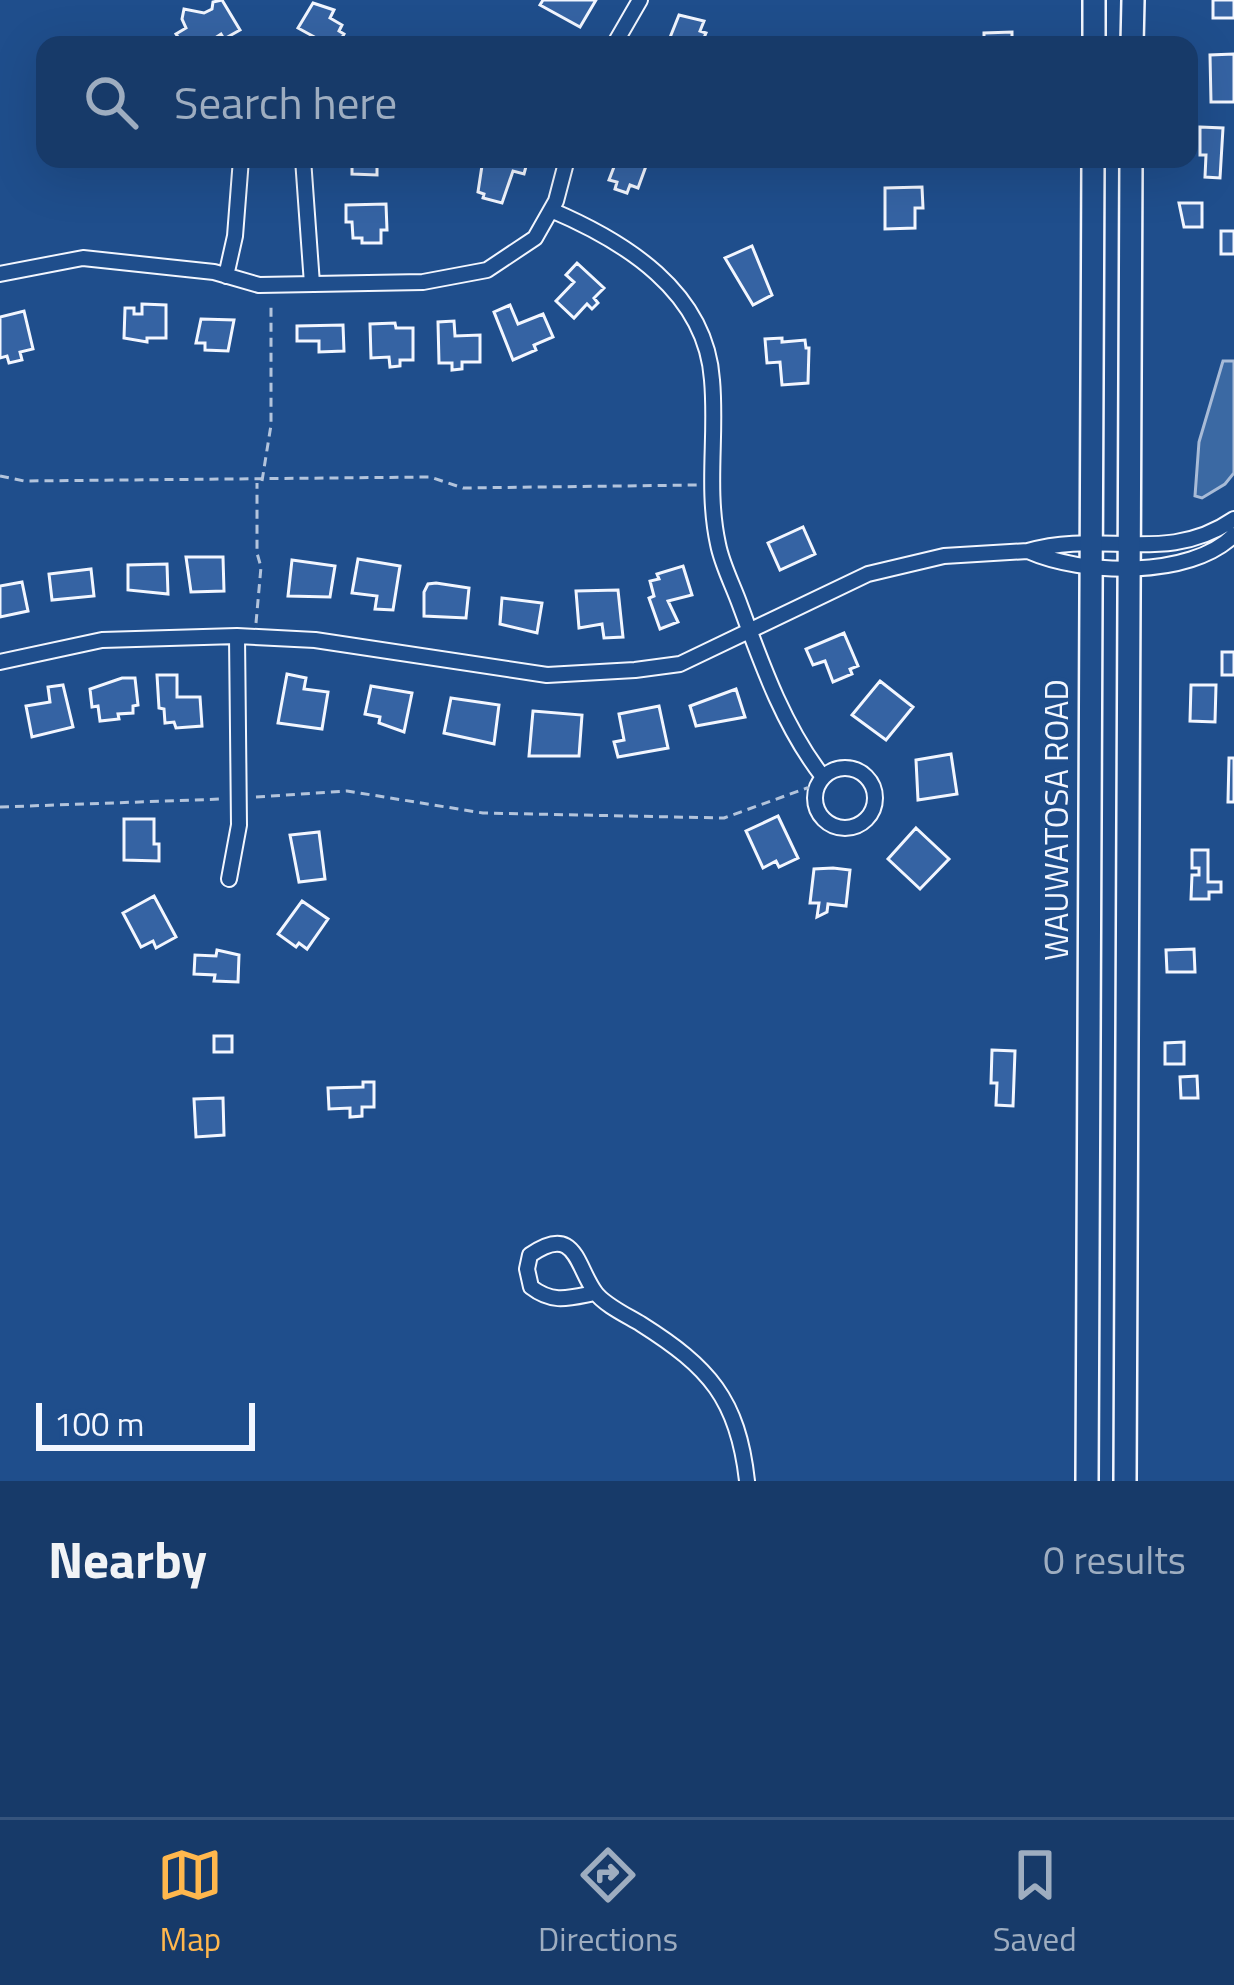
<!DOCTYPE html>
<style>
body{margin:0;font-family:"Titillium Web",sans-serif;background:#20416f;color:#f1f3f6}
.scale{position:absolute;left:36px;bottom:30px;width:219px;box-sizing:border-box;padding-left:12px;border:6px solid #f2f6ff;border-top:0;font-size:33px;line-height:42px;white-space:nowrap;color:#f2f6ff;-webkit-text-stroke:9px #1f4e8c;paint-order:stroke}
.list{margin:0;padding:0;list-style:none}
h2{display:flex;justify-content:space-between;align-items:center;height:156px;margin:0;padding:0 48px;font-size:51px}
h2 small{font-size:39px;font-weight:400;color:#9eadc0}
.icon{flex:none;width:66px;height:66px;fill:none;stroke:currentColor;stroke-width:2;stroke-linecap:round;stroke-linejoin:round}
.map{position:relative;flex:none;width:1234px;height:1481px;overflow:hidden}
.search{position:absolute;background:#173a69;box-shadow:0 12px 48px #0002;left:36px;right:36px;top:36px;height:132px;display:flex;align-items:center;gap:30px;box-sizing:border-box;padding:0 42px;border-radius:24px;color:#9eadc0;font-size:45px}
.sheet{height:336px;background:#173a69}
nav{display:flex;justify-content:space-around;align-items:center;box-sizing:border-box;height:168px;border-top:3px solid #36547d;background:#173a69;font-size:33px;color:#9eadc0}
nav a{display:grid;justify-items:center;gap:6px}
nav .on{color:#ffb74d}
.map>svg:first-child{display:block}
.water{fill:#3b69a3;stroke:#a8bbd7;stroke-width:3}
.building{fill:#3563a3;stroke:#f2f6ff;stroke-width:3}
.lines{fill:none;stroke-linecap:round;stroke-linejoin:round}
.minor-casing{stroke:#f2f6ff;stroke-width:18}
.primary-casing{stroke:#f2f6ff;stroke-width:26}
.path{stroke:#b3c4dc;stroke-width:3;stroke-dasharray:9 6;stroke-linecap:butt}
.minor{stroke:#1f4e8c;stroke-width:14}
.primary{stroke:#1f4e8c;stroke-width:21}
.labels{text-anchor:middle;stroke-width:9;stroke-linejoin:round;paint-order:stroke}
.street-label{font-size:33px;fill:#f2f6ff;stroke:#1f4e8c}
</style>
<div class="map">
<svg width="1234" height="1481" viewBox="0 0 1234 1481">
<rect width="100%" height="100%" fill="#1f4e8c"/>
<path class="water" d="M1223,361H1234V473L1225,484L1202,498L1195,496L1199,442Z"/>
<path class="building" d="M222,0L240,30L224,39L221,34L212,40L215,45L182,43L176,34L186,28L182,19L184,9L204,13L212,9L213,2Z
M543,0H596L580,27L540,5Z
M1213,0H1234V18H1213Z
M313,3L334,10L330,18L342,25L339,31L344,34L338,45H329L298,28Z
M679,15L704,21L700,31L706,33L701,45H667Z
M1012,32V45H973L984,44V33Z
M1234,54V102H1211L1210,55Z
M1200,127L1223,128L1220,178L1205,177L1206,155H1200Z
M345,159H377V175L352,174V164L345,163Z
M483,159H528L524,174L513,171L502,203L483,198L484,194L478,192Z
M617,159H643L641,164L646,166L638,188L630,185L627,193L615,189L617,182L609,180Z
M922,187L923,208H915V228L885,229V188Z
M1179,203H1202V227H1184Z
M386,204L387,230H381V243H362V238H353L352,222H346V205Z
M1221,231H1234V254H1221Z
M752,246L772,295L753,305L725,258Z
M577,263L604,288L594,298L598,303L592,309L587,304L574,318L556,301L574,282L566,275Z
M142,304L166,305V338H147V342L124,338L125,308H134V314H142Z
M510,305L518,324L543,314L553,337L534,345L536,350L513,360L494,312Z
M24,311L33,349L20,352L22,360L9,363L7,356L0,358V317Z
M201,319L234,320L228,351L205,350V343H196Z
M454,321L455,336L480,335V362H462V369L452,370V363H439L438,322Z
M395,323L396,328H413V360H400V366L390,367L389,357L371,358L370,324Z
M343,325L344,351L319,352V341H297V326Z
M782,338V342L805,340L806,348H809L808,383L782,385L780,362L767,363L765,339Z
M803,527L815,554L780,570L768,543Z
M186,557H223L224,591L191,592Z
M358,559L400,566L393,610L375,609L377,596L352,593Z
M292,560L335,566L330,597L288,596Z
M167,564L168,594L128,590V565Z
M683,566L692,595L668,601L678,622L660,629L649,598L654,596L650,581L659,579L657,574Z
M91,569L94,596L52,600L49,574Z
M22,582L28,611L0,617V586Z
M436,583L469,588L466,618L424,616V592L428,584Z
M618,590L623,637L604,638L602,624L579,628L576,591Z
M502,598L542,603L537,633L500,624Z
M844,633L858,666L850,669L852,674L833,682L825,661L813,665L806,649Z
M1222,652H1234V675H1222Z
M287,674L306,678L304,689L328,692L322,729L278,723Z
M157,675H177V697H200L202,726L176,728L174,722L165,723L164,709L159,708Z
M122,678H135L138,705L133,706V713L118,714L119,719L100,721L98,706L92,707L90,689Z
M880,681L913,707L886,740L852,715Z
M63,685L73,727L32,737L26,706L50,702L48,687Z
M1191,685H1216L1215,722L1190,721Z
M371,686L412,693L404,732L379,723L380,717L365,714Z
M736,689L745,717L696,726L690,706Z
M451,698L499,705L494,744L444,733Z
M659,706L668,748L618,757L614,742L624,740L619,714Z
M533,711L582,715L579,756H529Z
M951,754L957,794L918,800L916,760Z
M1229,758H1234V802H1228Z
M778,816L798,858L779,867L776,861L763,868L746,831Z
M124,819H154V844H159V861L124,860Z
M916,828L949,859L920,889L888,859Z
M319,832L325,879L299,882L290,835Z
M1192,850H1208V882H1221V892H1209V899H1191L1192,875H1199V868H1192Z
M833,868L850,870L846,906L828,904L827,912L817,917L819,903H810L814,869Z
M154,896L176,937L156,948L153,941L141,947L123,913Z
M302,901L328,919L307,949L299,943L296,947L278,934Z
M1194,949L1195,972H1167L1166,950Z
M217,950L239,955L238,982L214,981L215,975L194,974L195,955L216,956Z
M214,1036H232V1052H214Z
M1184,1042V1064H1165V1043Z
M992,1050L1015,1051L1013,1106L996,1105L997,1083H991Z
M1197,1076L1198,1098H1181L1180,1077Z
M363,1082H374V1107H362V1116L350,1117V1108L329,1109L328,1088L363,1087Z
M223,1098L224,1135L196,1137L194,1099Z"/>
<g class="lines">
<g class="minor-casing">
<path id="minor" d="M614,45L640,0
M303,159L312,284
M551,210C624,241 706,291 712,380C717,435 706,489 718,544C722,565 733,585 740,605C762,665 784,727 823,777
M0,274L83,258L214,272L259,285L423,282L487,270L535,238L556,201L567,159
M226,276L235,236L241,159
M1234,519C1166,566 1102,529 1028,551C1082,575 1190,579 1234,535
M0,662L102,640L237,636L315,640L547,675L635,670L680,664L868,574L944,556L1028,551
M815 798a30 30 0 1 1 60 0a30 30 0 1 1-60 0Z
M229,879L239,825L237,636
M595,1293C569,1298 553,1304 531,1287L527,1269L530,1255C576,1223 576,1266 595,1292C604,1305 628,1316 641,1324C709,1367 738,1399 747,1481"/>
</g>
<g class="primary-casing">
<path id="primary" d="M1094,45V0
M1132,45L1133,0
M1087,1481L1093,159
M1125,1481L1131,159"/>
</g>
<path class="path" d="M0,476L24,481L430,477L463,488L697,485
M262,481L271,425V304
M256,623L261,567L257,553V483
M256,797L347,791L483,813L724,818L807,788H815
M0,807L222,799"/>
<use href="#minor" class="minor"/>
<use href="#primary" class="primary"/>
</g>
<g class="labels">
<g class="street-label">
<text transform="translate(1056 820) rotate(-90)" y="12">WAUWATOSA ROAD</text>
</g>
</g>
</svg>
<div class="scale">100 m</div>
<div class="search"><svg class="icon" aria-label="search" viewBox="0 0 24 24"><circle cx="10" cy="10" r="6"/><path d="M15 15l6 6"/></svg>Search here</div>
</div>
<section class="sheet">
<h2>Nearby<small>0 results</small></h2>
<ul class="list">
</ul>
</section>
<nav>
<a class="on"><svg class="icon" aria-label="map" viewBox="0 0 24 24"><path d="M3 6l6-2 6 2 6-2v14l-6 2-6-2-6 2zM9 4v14M15 6v14"/></svg>Map</a>
<a><svg class="icon" aria-label="directions" viewBox="0 0 24 24"><path d="M12 3l9 9-9 9-9-9zM9 14v-3h6M13 9l2 2-2 2"/></svg>Directions</a>
<a><svg class="icon" aria-label="saved" viewBox="0 0 24 24"><path d="M7 4h10v16l-5-4-5 4z"/></svg>Saved</a>
</nav>
